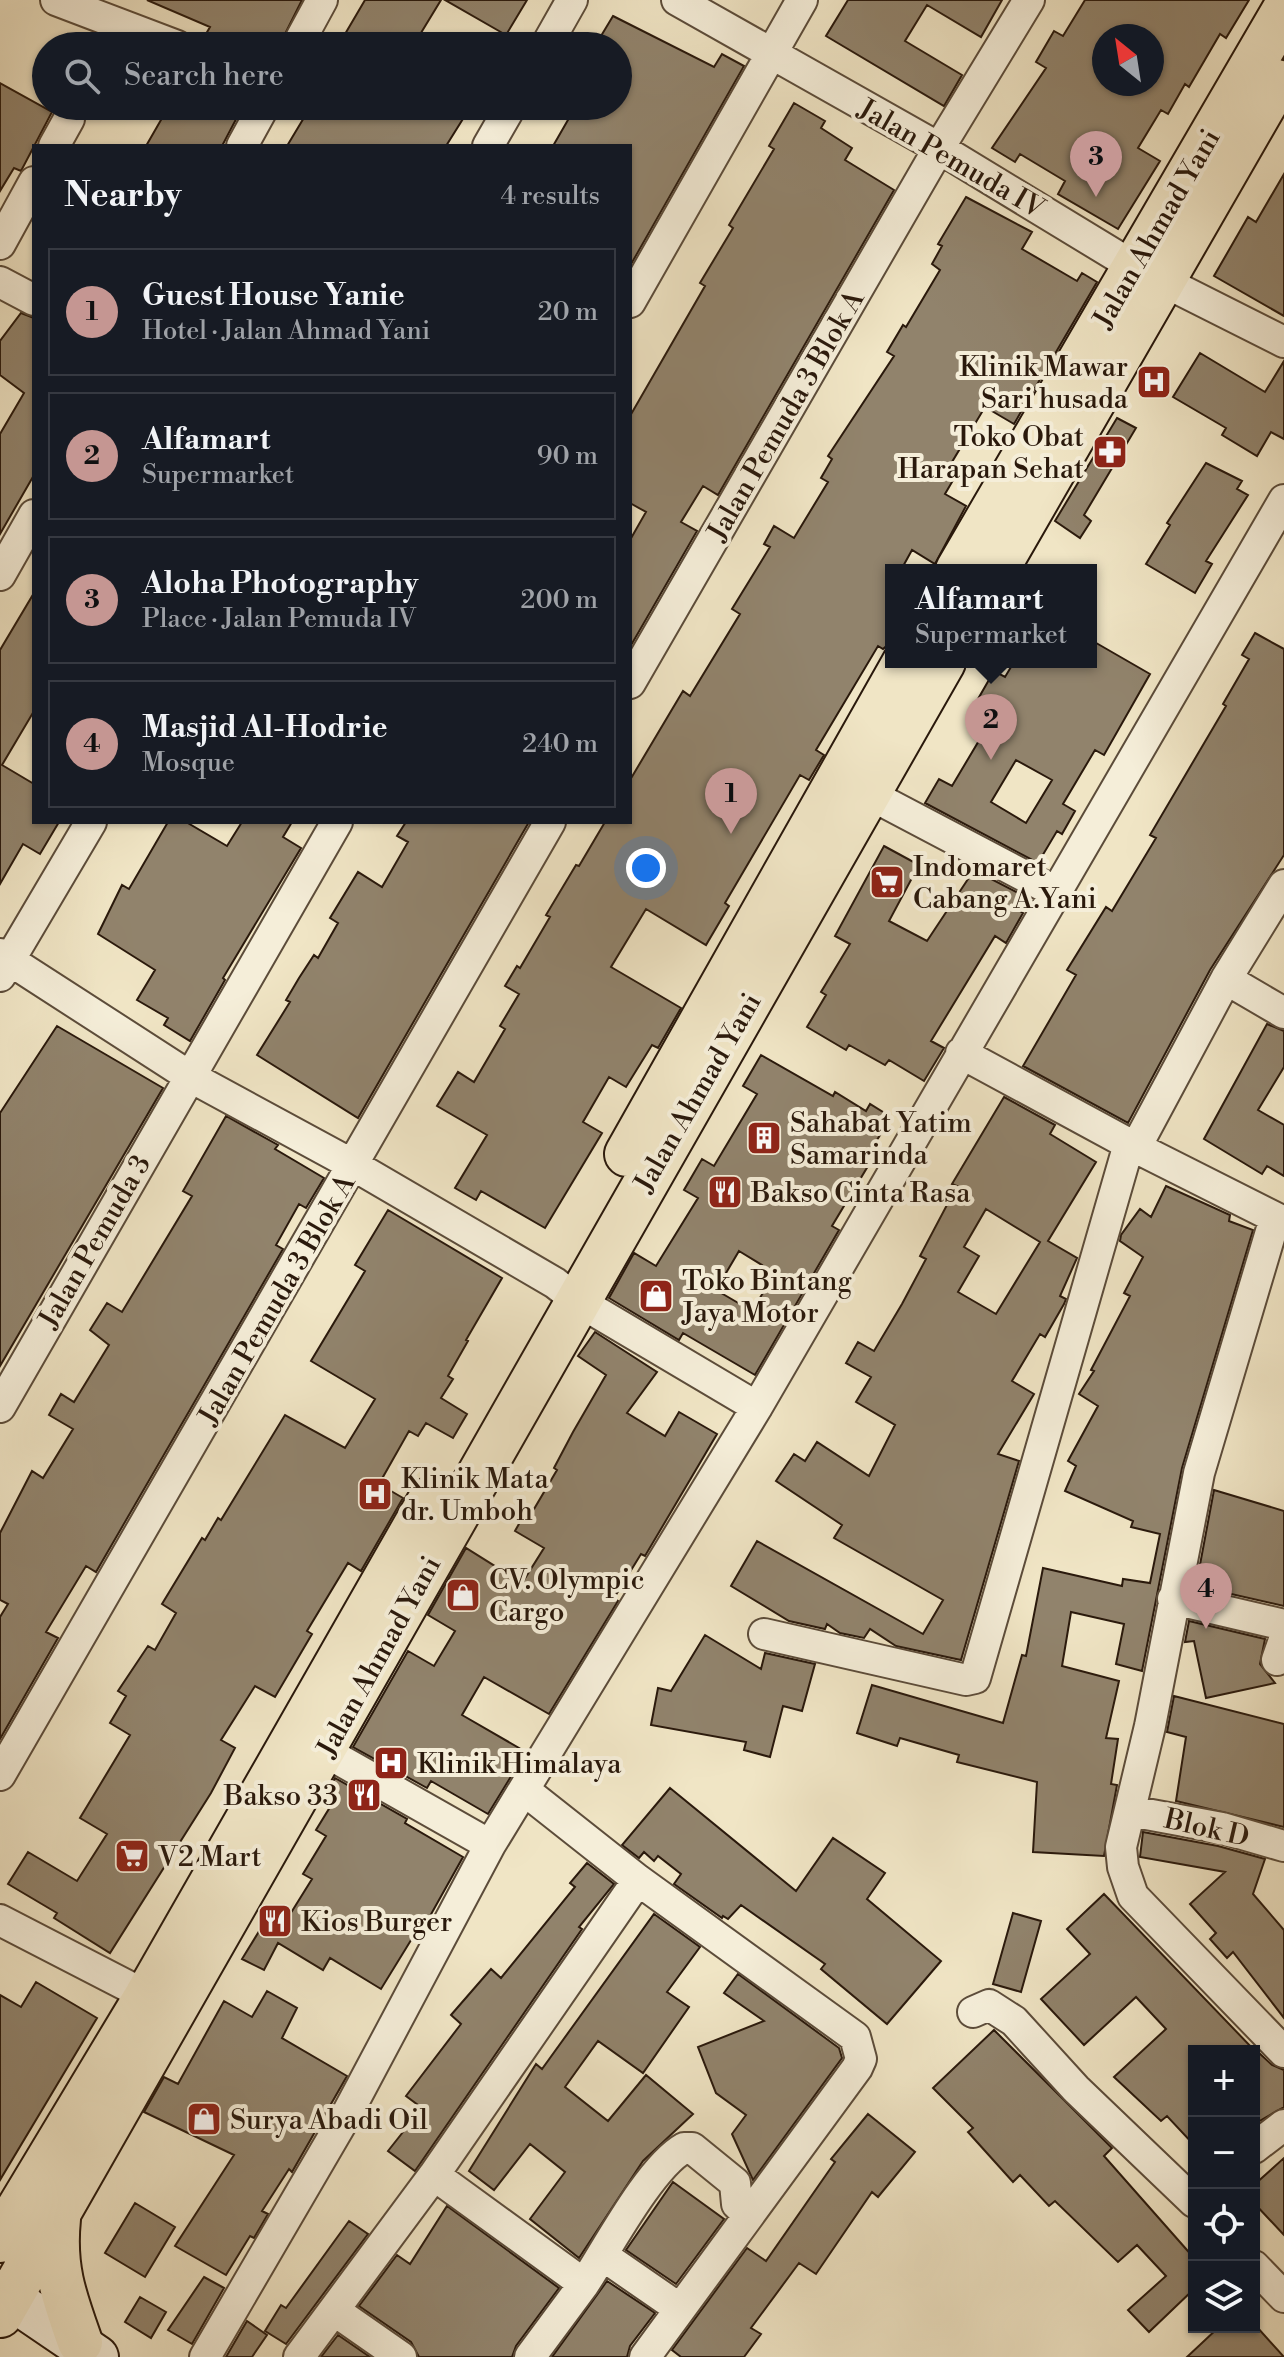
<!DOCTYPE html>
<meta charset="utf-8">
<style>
body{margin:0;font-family:"Libre Bodoni",serif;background:#20242c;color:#f1f3f6}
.controls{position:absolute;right:24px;bottom:24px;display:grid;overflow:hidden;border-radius:0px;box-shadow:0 2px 6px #0004}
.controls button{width:72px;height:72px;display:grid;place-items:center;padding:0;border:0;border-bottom:2px solid #363941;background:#171b24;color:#f1f3f6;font:40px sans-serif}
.compass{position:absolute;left:1092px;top:24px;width:72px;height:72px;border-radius:50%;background:#171b24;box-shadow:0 2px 6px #0004;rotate:330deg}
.you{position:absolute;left:646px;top:868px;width:28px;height:28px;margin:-20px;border:6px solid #fff;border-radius:50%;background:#1a73e8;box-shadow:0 0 0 12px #1a73e833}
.badge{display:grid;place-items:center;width:52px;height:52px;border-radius:50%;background:#c59692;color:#111;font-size:26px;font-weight:700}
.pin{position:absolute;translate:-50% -66px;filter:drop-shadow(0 2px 4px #0008)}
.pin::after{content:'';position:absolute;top:42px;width:28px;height:24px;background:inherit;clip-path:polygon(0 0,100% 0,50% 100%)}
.popup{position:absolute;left:885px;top:564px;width:212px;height:104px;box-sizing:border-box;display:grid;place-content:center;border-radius:0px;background:#171b24;filter:drop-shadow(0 2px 6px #0005);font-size:26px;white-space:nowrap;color:#9ea1a6}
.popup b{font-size:30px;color:#f1f3f6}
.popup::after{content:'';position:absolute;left:50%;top:100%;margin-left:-16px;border:16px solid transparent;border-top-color:#171b24}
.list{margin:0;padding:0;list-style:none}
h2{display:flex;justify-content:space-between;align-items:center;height:104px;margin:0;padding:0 32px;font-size:34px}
h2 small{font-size:26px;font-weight:400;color:#9ea1a6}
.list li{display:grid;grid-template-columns:52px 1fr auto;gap:24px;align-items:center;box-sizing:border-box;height:128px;margin:0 16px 16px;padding:0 16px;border:2px solid #363941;border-radius:0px}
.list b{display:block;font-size:30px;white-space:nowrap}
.list p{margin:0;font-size:26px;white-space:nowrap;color:#9ea1a6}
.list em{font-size:26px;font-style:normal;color:#9ea1a6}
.icon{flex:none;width:44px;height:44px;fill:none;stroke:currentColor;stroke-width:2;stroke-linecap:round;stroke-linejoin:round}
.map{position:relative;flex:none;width:1284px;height:2357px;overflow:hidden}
.search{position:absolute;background:#171b24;box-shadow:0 2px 6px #0004;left:32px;top:32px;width:600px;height:88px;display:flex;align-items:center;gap:20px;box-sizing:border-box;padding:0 28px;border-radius:44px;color:#9ea1a6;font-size:30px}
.panel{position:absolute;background:#171b24;box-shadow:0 2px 6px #0004;left:32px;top:144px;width:600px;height:680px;border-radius:0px}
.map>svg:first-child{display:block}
.building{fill:#91836c;stroke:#2a190c;stroke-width:2;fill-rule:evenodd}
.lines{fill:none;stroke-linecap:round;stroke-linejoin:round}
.street-casing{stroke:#5c4c3a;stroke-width:34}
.secondary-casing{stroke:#2a190c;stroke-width:46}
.primary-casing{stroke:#2a190c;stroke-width:48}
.street{stroke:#f5eed9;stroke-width:30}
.secondary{stroke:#f5eed9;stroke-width:42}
.primary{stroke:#f0e5c5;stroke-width:44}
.labels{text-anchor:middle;stroke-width:8;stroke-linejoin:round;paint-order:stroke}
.street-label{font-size:28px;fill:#2a190c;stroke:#f5eed9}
.poi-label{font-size:28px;fill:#2a190c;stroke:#f5eed9;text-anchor:start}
</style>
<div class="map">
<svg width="1284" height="2357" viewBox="0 0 1284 2357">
<rect width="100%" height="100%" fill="#f0e5c5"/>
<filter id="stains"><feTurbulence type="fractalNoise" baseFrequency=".0025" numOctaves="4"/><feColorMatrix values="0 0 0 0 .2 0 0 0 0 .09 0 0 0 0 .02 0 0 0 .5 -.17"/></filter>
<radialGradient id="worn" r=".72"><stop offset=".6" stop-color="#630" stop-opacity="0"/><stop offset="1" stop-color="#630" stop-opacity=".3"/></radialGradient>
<path class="building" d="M147,0H302L279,46H226L206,34L210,27Z
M365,0H441L413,46H338Z
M445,0H527L506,35Z
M848,0H1002L981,37L927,5L905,41L962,75L944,106L826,36Z
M1085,0H1249L1226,38L1220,34L1189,87L1185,84L1168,114L1161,110L1138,148L1160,161L1118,229L1058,194L1065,181L1020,154L1015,162L992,148L1046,68L1036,62L1054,31L1063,36ZM1104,36H1152V84H1104Z
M613,16L714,67L722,54L744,66L630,266V146H553L576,106H618V46H595Z
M0,83L52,112L21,171L14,168L0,191Z
M794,103L825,121L821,128L852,148L845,160L894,190L718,495L703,486L681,522L697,531L630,647V540L646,512L630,503V416L705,286L700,283L733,228L729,225L774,149L769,146Z
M169,106H243L222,146H146Z
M311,106H471L446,146H287Z
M1284,174V316L1214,276L1248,217L1256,222Z
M966,197L1032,232L1022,249L1077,281L1082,273L1097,282L1014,424L985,407L946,472L955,477L945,494L966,506L935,564L912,550L901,570H891V642L883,649L878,646L816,750L824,755L809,780L800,775L725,903L729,906L706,945L646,909L611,967L681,1008L658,1048L652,1045L626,1087L609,1077L583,1122L602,1133L545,1228L481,1191L476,1200L455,1188L487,1135L437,1106L458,1072L474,1082L505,1029L500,1026L519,994L505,986L517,966L520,968L550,917L546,915L576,865L579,866L605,822H630V780L683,691L690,696L740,614L732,609L770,547L764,544L774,526L794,538L828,482L821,478L832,459L828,456L894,356L887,352L903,325L906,327L940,270L932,264L942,246L938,244Z
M21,313L34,318V475L0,534V434L24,393L0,375V341Z
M1200,353L1265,392L1284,361V439L1271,432L1257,456L1222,435L1226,428L1173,397Z
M1117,418L1136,428L1084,515L1091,521L1080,538L1055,521Z
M1206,463L1242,481L1237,489L1248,495L1206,561L1212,564L1195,593L1146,564L1170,525L1167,523Z
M34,593V711L2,765L34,784V822H59L40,854L23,844L0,884V650Z
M1255,633L1284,649V855L1210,970L1128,1123L1023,1066L1076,975L1067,970L1106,907L1112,911L1156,838L1150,835L1226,706L1223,704L1249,659L1242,655Z
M1091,640L1150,674L1104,755L1095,750L1063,804L1075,811L1062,834L1057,831L1038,863L925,803L939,779L952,786L993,717L974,706L994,671L1005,677L1014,662H1091ZM1016,760L1052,780L1026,823L991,802Z
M168,822H186L227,846L242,822H292L283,837L301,848L223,978L225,980L190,1041L164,1025L168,1018L137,1000L155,970L98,934L122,885L129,889Z
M406,822H529L358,1118L257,1055L290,1002L286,1000L299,978L314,955L318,958L338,923L330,918L358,872L382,887L408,842L397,836Z
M884,846L919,865L889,921L927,941L974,870L1020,894L1012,906L1023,913L1006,943L995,936L931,1041L944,1048L924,1081L889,1060L885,1065L849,1045L846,1050L807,1027L826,995L821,992L850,944L835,936Z
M1267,1024L1284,1031V1067L1258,1110L1284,1125V1176L1267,1166L1262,1174L1204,1139Z
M57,1026L163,1088L0,1366V1113Z
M761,1055L833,1096L835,1092L866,1111L870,1104L891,1117L863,1163L868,1166L832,1226L839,1230L755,1375L683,1333L679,1340L609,1298L634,1253L656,1266L698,1198L684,1190L702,1159L714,1166L757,1094L743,1086ZM739,1251L775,1273L752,1311L716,1290Z
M1004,1097L1055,1125L1050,1134L1096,1162L1048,1241L1077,1258L1060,1296L1066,1299L1064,1304L1045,1337L1040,1334L1012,1381L1034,1394L998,1454L1019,1461L961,1660L896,1646L870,1629L864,1638L840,1633L827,1624L825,1629L789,1621L731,1586L757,1541L923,1634L943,1600L834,1538L842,1525L776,1481L794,1454L805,1461L817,1442L869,1476L895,1425L856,1402L871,1377L846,1363L858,1342L874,1351L902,1304L926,1259L920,1256L957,1186L952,1184ZM986,1209L1040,1242L996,1314L958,1292L979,1256L964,1247Z
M226,1116L278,1145L275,1149L324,1178L306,1208L299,1204L276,1245L283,1249L96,1572L86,1566L46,1632L58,1638L0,1739V1617L8,1604L0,1600V1533L32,1471L43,1478L73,1429L49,1415L61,1394L74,1402L109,1345L90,1330L107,1303L122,1312L192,1196L183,1191Z
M1166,1186L1230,1215L1229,1221L1253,1230L1182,1468L1142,1671L1116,1664L1124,1624L1071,1612L1062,1666L1119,1681L1106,1738L1118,1739L1111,1784L1117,1785L1104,1856L1033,1852L1037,1782L957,1762L959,1755L900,1738L897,1746L857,1733L872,1685L1003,1723L1022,1655L1026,1656L1043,1568L1122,1586L1123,1579L1150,1583L1160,1534L1131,1527L1133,1521L1065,1491L1076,1466L1068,1461L1098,1406L1079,1394L1094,1371L1091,1370L1130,1296L1124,1293L1143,1257L1120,1241L1121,1235L1140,1209L1151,1217Z
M388,1210L502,1278L466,1340L468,1341L448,1376L453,1379L441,1398L467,1414L453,1438L426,1423L418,1436L409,1431L379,1484L403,1498L361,1571L348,1563L307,1631L312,1634L275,1697L255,1686L221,1740L235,1748L211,1793L110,1953L54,1918L57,1913L8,1884L28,1852L77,1881L107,1834L80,1818L130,1735L110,1723L126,1696L118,1691L148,1646L155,1650L176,1613L162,1604L202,1538L205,1540L218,1518L221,1520L285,1415L345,1448L375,1399L311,1361L365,1271L355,1265Z
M595,1332L657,1372L627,1413L665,1436L679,1412L717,1434L645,1556L641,1554L614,1598L618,1601L549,1714L484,1677L462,1715L526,1752L488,1814L431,1781L427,1788L353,1747L408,1651L434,1666L455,1631L428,1615L466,1548L522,1583L544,1548L515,1531L529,1506L534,1509L557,1470L554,1468L573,1432L606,1375L578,1356Z
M1214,1490L1284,1511V1606L1196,1586Z
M1189,1621L1265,1639L1260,1664L1275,1683L1206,1698L1194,1641L1185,1642Z
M705,1635L761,1669L765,1653L815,1664L802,1711L783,1706L770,1757L744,1750L746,1742L651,1725L658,1688L671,1691Z
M1174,1696L1284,1724V1827L1176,1801L1186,1737L1167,1732Z
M335,1778L407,1819L405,1823L463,1857L420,1934L416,1932L381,1989L330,1958L323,1970L278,1943L264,1970L242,1959L274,1907L289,1916L312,1879L303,1874L326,1836L316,1830L338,1794L329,1789Z
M670,1788L796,1891L833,1838L885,1873L867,1899L941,1961L887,2024L821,1969L825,1964L741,1905L728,1919L723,1916L722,1918L674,1884L681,1874L658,1856L654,1861L644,1852L639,1858L622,1845Z
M1143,1832L1218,1846L1265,1859L1253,1894L1284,1930V2018L1233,1952L1227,1958L1210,1939L1216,1933L1190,1904L1225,1872L1140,1857Z
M587,1863L614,1884L579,1927L582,1929L415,2171L388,2151L422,2108L406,2096L461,2024L451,2015L491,1969L501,1978L575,1887L570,1883Z
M1104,1894L1255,2051H1194V2145L1167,2116L1161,2121L1114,2077L1166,2029L1136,1997L1084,2045L1041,1999L1090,1954L1067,1929Z
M1013,1913L1041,1921L1021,1992L993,1984Z
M654,1914L700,1947L667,1992L689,2007L643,2073L598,2041L565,2087L608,2121L646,2075L693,2114L643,2161L579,2258L530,2219L565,2172L530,2144L494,2190L469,2171L536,2064L542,2069Z
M738,1974L839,2048L842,2058L753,2180L732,2134L746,2115L716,2093L698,2047L764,2021L724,1993Z
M36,1982L97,2018L0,2180V1995L21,2007Z
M267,1991L297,2008L282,2038L347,2076L292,2172L289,2169L262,2211L268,2214L254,2238L250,2236L226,2275L175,2246L234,2155L144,2112L164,2077L178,2084L224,2001L252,2017Z
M994,2030L1112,2148L1104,2156L1194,2258V2289L1149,2332L1128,2310L1166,2276L1137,2245L1118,2262L1055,2201L1049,2206L1020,2175L1013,2182L968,2132L973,2128L933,2088Z
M1258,2052L1272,2065L1284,2070V2107L1256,2123L1254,2056Z
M868,2114L915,2152L878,2197L872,2192L816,2274L799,2263L751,2328L761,2334L744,2357H681L672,2350L747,2248L766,2261L835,2162L831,2159Z
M1284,2158V2235L1254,2203V2185Z
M673,2182L724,2219L676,2284L626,2250Z
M135,2203L175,2227L145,2277L105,2253Z
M447,2206L559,2288L516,2346L512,2357H419L411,2342L359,2306L397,2255L410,2264Z
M349,2221L368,2234L286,2344L265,2331L281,2305L286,2308Z
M204,2277L224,2288L192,2344L168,2330Z
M607,2281L655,2313L630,2346L627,2357H552Z
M140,2297L166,2312L151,2338L125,2322Z
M247,2321L267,2335L252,2357H226Z
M1219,2327H1257L1284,2357H1187Z
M338,2335L370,2357H321Z"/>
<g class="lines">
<g class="street-casing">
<path id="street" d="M56,0L177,46
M677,0L939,148L1133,266L1284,342
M297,46L322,0
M546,46L572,0
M54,146L69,119
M242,146L264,106
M488,146L511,106
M0,244L34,182
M0,282L34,300
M630,302L802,0
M0,575L34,515
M630,683L939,148L1029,0
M867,793L1057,893
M0,954L189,1076L353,1165L555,1283L578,1301L757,1407
M0,976L91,822
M1226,979L1284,1013
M961,1053L1129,1144L1284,1222
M1136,1147L1226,979L1284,885
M1275,1218L1199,1473L1150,1726L1121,1847L1123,1867L1133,1896L1284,2052
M0,1407L337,822
M1173,1599L1284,1625
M764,1634L966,1680L975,1678L1129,1144
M1277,1660L1284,1640
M324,1751L490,1845
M0,1775L550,822
M524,1790L638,1880L855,2037L861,2059L857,2068L645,2357
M1130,1811L1222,1828L1284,1846
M0,1920L147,1996
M973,2012L989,2005L1014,2021L1076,2089L1194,2202
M1254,2148L1284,2125
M602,2255L680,2309
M1254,2266L1284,2297
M584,2284C607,2249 650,2167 684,2148H692L735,2183L737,2204L748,2215
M335,2311L401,2357
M205,2357L348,2112L490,1845L757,1407L1284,500
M299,2357L434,2175
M530,2357L584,2284L434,2175L638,1880"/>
</g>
<g class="secondary-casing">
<path id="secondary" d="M0,2291L97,2357"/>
</g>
<g class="primary-casing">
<path id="primary" d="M958,570L1284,11
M996,570L1277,82
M627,1154L905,662
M58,2219C53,2268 64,2297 80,2342
M0,2240L147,1996L431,1499
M0,2315L943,662"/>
</g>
<use href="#street" class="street"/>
<use href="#secondary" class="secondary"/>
<use href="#primary" class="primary"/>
</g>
<defs>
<g id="hospital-square" transform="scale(1.8)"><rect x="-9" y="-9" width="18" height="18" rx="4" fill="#8f2418" stroke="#f5eed9"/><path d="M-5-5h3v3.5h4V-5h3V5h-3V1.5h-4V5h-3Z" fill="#fff"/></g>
<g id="pharmacy-square" transform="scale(1.8)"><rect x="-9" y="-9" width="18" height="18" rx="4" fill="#8f2418" stroke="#f5eed9"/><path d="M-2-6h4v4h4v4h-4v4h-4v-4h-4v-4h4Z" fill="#fff"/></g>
<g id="supermarket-square" transform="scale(1.8)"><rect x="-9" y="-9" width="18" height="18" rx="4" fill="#8f2418" stroke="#f5eed9"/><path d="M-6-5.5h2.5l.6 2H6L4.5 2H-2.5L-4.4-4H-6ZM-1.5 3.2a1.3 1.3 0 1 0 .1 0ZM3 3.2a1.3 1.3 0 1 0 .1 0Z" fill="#fff"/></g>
<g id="building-square" transform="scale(1.8)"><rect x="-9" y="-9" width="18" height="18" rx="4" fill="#8f2418" stroke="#f5eed9"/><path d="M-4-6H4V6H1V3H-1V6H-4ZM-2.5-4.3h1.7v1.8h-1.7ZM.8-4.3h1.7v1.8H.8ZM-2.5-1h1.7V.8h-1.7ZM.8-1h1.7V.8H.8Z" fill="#fff"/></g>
<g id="restaurant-square" transform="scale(1.8)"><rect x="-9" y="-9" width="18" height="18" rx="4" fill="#8f2418" stroke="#f5eed9"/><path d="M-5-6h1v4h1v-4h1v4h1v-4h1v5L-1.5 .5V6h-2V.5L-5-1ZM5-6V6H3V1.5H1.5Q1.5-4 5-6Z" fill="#fff"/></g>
<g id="shop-square" transform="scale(1.8)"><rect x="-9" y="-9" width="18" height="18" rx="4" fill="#8f2418" stroke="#f5eed9"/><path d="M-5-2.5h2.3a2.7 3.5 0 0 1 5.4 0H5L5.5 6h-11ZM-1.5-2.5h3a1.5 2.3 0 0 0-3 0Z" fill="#fff"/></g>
</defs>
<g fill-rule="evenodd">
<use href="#hospital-square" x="1154" y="382"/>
<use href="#pharmacy-square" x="1110" y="452"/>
<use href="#supermarket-square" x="887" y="882"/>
<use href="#building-square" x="764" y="1138"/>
<use href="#restaurant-square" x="725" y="1192"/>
<use href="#shop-square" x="656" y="1296"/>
<use href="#hospital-square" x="375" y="1494"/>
<use href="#shop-square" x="463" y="1595"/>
<use href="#hospital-square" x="391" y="1763"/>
<use href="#restaurant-square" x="364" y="1795"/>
<use href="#supermarket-square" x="132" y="1856"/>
<use href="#restaurant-square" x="275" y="1921"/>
<use href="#shop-square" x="204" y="2119"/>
</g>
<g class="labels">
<g class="street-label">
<text transform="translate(952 158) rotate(30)" y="10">Jalan Pemuda IV</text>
<text transform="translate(1156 228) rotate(-60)" y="10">Jalan Ahmad Yani</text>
<text transform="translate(785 415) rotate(-60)" y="10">Jalan Pemuda 3 Blok A</text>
<text transform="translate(697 1092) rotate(-60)" y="10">Jalan Ahmad Yani</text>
<text transform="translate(94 1241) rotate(-60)" y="10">Jalan Pemuda 3</text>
<text transform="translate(276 1299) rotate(-60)" y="10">Jalan Pemuda 3 Blok A</text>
<text transform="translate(378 1656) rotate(-61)" y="10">Jalan Ahmad Yani</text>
<text transform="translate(1207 1827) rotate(13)" y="10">Blok D</text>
</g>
<g class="poi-label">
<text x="1128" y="376" text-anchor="end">Klinik Mawar<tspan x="1128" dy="32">Sari husada</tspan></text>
<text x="1084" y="446" text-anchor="end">Toko Obat<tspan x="1084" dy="32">Harapan Sehat</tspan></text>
<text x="913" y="876">Indomaret<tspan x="913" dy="32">Cabang A.Yani</tspan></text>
<text x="790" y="1132">Sahabat Yatim<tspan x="790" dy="32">Samarinda</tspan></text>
<text x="751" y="1202">Bakso Cinta Rasa</text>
<text x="682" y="1290">Toko Bintang<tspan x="682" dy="32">Jaya Motor</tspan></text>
<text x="401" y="1488">Klinik Mata<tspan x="401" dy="32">dr. Umboh</tspan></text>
<text x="489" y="1589">CV. Olympic<tspan x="489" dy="32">Cargo</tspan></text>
<text x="417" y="1773">Klinik Himalaya</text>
<text x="338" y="1805" text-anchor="end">Bakso 33</text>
<text x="158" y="1866">V2 Mart</text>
<text x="301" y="1931">Kios Burger</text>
<text x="230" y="2129">Surya Abadi Oil</text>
</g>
</g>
<rect width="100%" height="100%" filter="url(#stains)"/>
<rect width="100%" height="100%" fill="url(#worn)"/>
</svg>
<div class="controls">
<button>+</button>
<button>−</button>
<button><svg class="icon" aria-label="locate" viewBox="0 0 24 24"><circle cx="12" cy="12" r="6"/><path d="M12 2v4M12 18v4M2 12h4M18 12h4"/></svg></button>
<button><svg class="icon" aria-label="layers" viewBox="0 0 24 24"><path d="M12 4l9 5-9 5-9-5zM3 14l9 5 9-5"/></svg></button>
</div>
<svg class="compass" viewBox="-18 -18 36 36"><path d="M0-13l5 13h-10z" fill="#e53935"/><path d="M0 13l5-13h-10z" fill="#9ea1a6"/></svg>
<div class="you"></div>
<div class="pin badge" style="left:731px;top:834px">1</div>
<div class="pin badge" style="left:991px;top:760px">2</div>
<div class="popup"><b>Alfamart</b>Supermarket</div>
<div class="pin badge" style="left:1096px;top:197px">3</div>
<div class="pin badge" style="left:1206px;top:1629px">4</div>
<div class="search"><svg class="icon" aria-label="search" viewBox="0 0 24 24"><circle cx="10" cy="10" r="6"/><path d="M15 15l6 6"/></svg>Search here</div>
<section class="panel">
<h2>Nearby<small>4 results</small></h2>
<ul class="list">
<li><span class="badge">1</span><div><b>Guest House Yanie</b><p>Hotel · Jalan Ahmad Yani</p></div><em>20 m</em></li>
<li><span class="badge">2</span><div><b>Alfamart</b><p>Supermarket</p></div><em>90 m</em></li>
<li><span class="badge">3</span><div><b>Aloha Photography</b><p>Place · Jalan Pemuda IV</p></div><em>200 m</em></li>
<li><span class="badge">4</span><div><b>Masjid Al-Hodrie</b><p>Mosque</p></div><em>240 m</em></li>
</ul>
</section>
</div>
